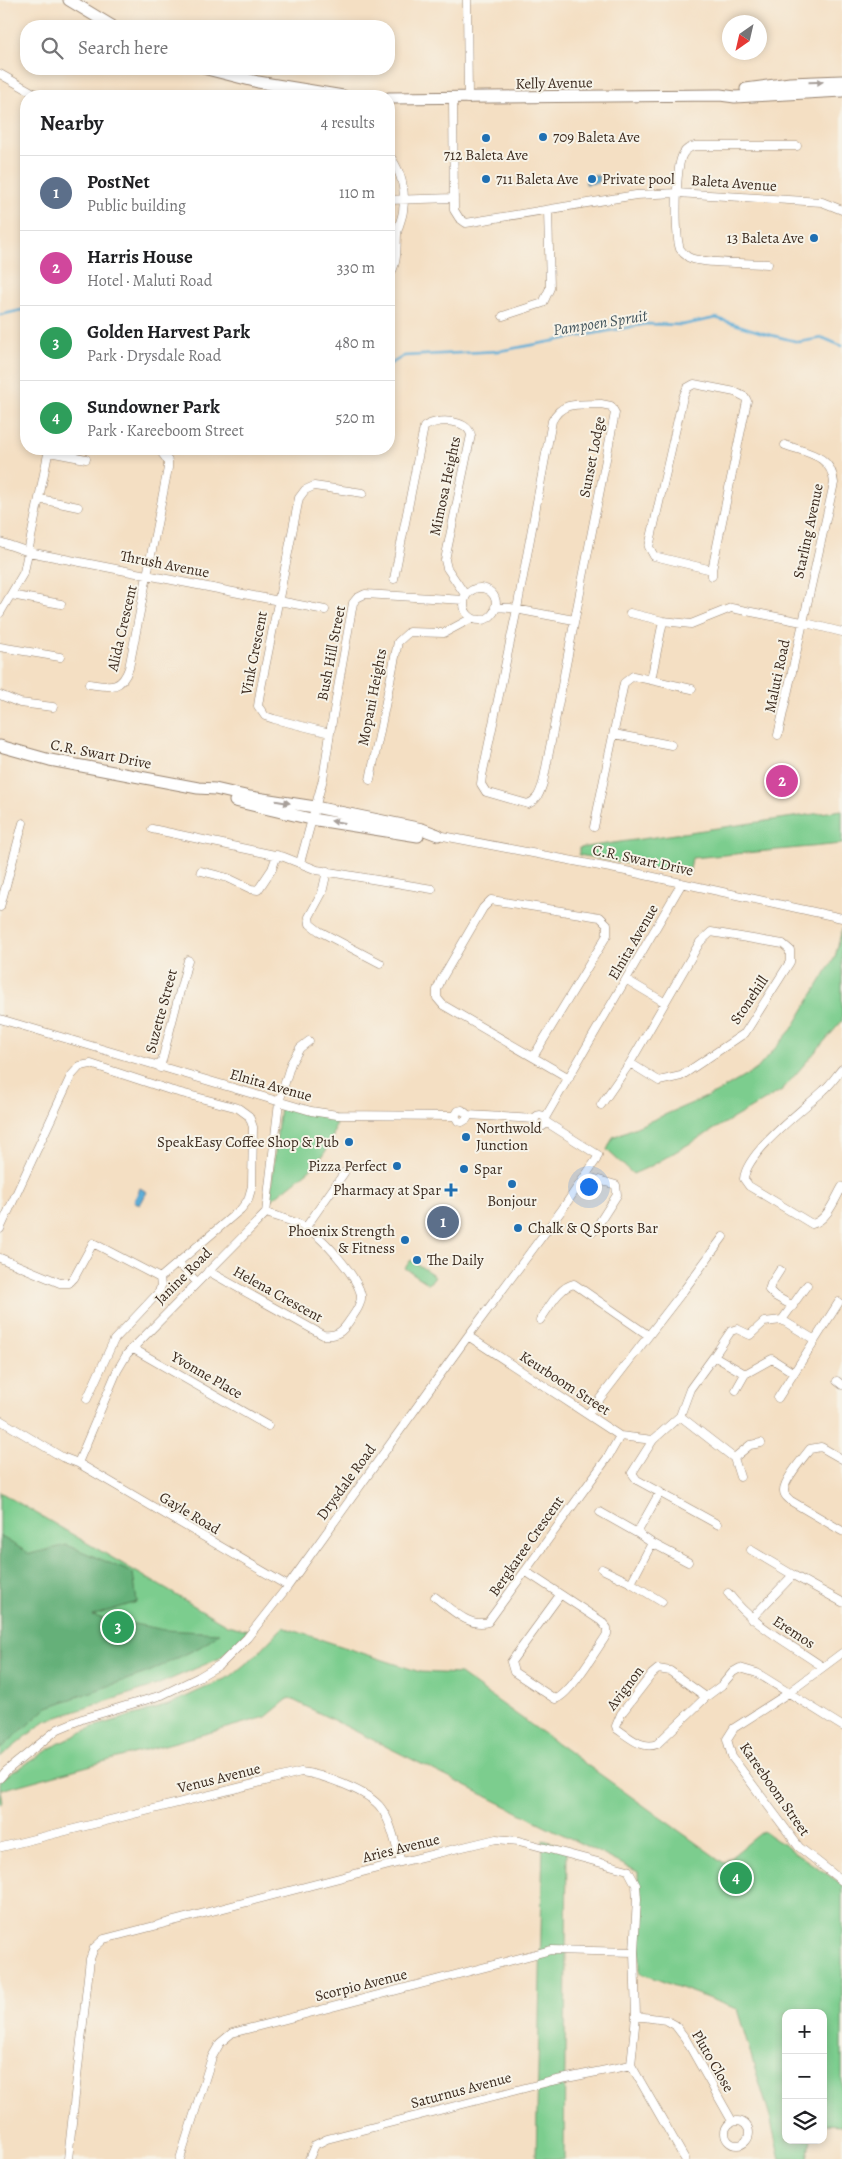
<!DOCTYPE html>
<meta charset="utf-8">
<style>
body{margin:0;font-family:Alegreya,serif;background:#f2f2f2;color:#202124}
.controls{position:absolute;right:15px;bottom:15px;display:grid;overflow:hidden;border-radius:10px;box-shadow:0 2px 8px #0003}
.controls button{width:45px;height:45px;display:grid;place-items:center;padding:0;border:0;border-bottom:1px solid #e0e0e0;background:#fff;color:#202124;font:25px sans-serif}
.compass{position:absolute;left:722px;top:15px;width:45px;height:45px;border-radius:50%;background:#fff;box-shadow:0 2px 8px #0003;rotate:214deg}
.you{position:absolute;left:588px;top:1186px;width:18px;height:18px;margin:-12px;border:4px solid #fff;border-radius:50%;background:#1a73e8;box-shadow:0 0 0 8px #1a73e833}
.badge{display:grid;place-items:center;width:32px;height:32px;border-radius:50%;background:#7c3aed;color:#fff;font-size:16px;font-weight:700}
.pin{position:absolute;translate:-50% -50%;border:2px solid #fff;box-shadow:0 1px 5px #0006}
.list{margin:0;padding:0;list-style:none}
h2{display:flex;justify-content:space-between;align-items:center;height:65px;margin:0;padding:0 20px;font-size:21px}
h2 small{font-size:16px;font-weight:400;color:#757577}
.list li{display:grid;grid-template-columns:32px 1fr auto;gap:15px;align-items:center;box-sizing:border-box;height:75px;padding:0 20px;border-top:1px solid #e0e0e0}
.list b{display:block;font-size:19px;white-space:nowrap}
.list p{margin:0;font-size:16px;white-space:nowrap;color:#757577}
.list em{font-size:16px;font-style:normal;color:#757577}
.icon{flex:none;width:28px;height:28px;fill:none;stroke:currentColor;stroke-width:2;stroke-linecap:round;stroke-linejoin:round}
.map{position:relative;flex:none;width:842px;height:2159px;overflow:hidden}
.search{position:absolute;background:#fff;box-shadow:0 2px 8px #0003;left:20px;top:20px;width:375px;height:55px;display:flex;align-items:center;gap:12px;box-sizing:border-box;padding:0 18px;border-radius:20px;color:#757577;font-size:19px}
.panel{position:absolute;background:#fff;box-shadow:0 2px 8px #0003;left:20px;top:90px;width:375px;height:365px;border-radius:20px}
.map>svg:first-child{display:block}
.green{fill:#7ccd8e;stroke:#5c7c56}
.forest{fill:#65b079;stroke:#506d4c}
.water{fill:#5dadd7;stroke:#4c6c7a}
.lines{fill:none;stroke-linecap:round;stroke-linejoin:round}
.stream{stroke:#5dadd7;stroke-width:2.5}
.street-casing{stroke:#988470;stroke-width:9}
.secondary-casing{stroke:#988470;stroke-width:13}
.street{stroke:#fff;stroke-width:8}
.secondary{stroke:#fff;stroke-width:11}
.oneway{fill:#a79f9a}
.poi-dot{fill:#1f6fb2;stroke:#f7f3e8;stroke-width:2}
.labels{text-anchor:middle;stroke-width:4;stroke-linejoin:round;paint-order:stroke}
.street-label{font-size:15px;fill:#3b2a1e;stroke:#f7f3e8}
.poi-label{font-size:15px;fill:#3b2a1e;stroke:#f7f3e8;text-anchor:start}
.water-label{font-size:16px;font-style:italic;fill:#47585f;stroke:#f7f3e8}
</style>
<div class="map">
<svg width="842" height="2159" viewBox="0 0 842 2159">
<rect width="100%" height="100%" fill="#f7f3e8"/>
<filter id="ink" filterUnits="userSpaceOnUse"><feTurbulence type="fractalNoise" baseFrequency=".02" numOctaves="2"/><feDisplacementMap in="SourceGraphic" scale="10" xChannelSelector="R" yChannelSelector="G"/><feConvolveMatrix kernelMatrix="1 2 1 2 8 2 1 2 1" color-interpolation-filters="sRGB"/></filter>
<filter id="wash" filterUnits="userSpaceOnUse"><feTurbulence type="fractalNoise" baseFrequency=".0096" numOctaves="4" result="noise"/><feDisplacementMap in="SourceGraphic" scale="20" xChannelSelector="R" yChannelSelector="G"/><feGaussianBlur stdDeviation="1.12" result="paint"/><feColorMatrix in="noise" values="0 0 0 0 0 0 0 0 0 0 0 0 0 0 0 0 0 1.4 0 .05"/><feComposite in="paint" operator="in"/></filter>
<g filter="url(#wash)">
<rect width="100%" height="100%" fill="#f4dfc3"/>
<path class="green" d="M842,810V844L692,858L689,875L579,855V848Z
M842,929V1021L782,1090L651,1166L633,1174L607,1150L613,1137L718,1092L757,1069L792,1029L835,957Z
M280,1105L337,1117L332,1141L318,1163L270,1201Z
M411,1260L435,1276L429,1284L405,1268Z
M0,1492L227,1625L248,1630L220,1658L157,1685L45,1721L0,1758Z
M283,1627L420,1672L460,1674L724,1863L763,1831L842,1884V2126L823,2125V2013H786V2140H811L808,2159H780L771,2121L737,2009L640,1973L638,1872L289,1698L266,1717L1,1790L3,1802L0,1804V1780L58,1744L93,1727L168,1705L231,1676L256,1655Z
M543,1840L567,1847L564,2159H536Z"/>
<path class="forest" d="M0,1536L30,1554L67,1545L133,1573L137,1602L92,1616L165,1630L219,1633L200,1647L149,1672L48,1707L0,1749Z"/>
<path class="water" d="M586,175L599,176L598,183L586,184Z
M140,1188L147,1192L140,1205L134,1201Z"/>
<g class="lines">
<path class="stream" d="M0,315L26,309
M389,365L404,356L499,351L647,324L682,325L716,318L763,333L799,342L823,338L842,346"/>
</g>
</g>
<g filter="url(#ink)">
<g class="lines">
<g class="street-casing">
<path id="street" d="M467,0L468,99
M0,74L39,96
M453,99L454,210L459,218L466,223L636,195L677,193L822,202L842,210
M389,155C401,171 406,191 403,211C402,219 398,226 397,234C396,250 398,263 389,276
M389,200L454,198
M768,264C752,263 700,264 688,257C685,255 682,252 680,249C675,235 675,167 683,154C686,149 690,147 695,146H797
M503,316L543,303L550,288L548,210
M601,404L611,406L615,413L543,783C540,792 538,800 528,804L486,792L481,784L482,776L517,609L552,421C562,400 581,405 601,404Z
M49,452L86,459
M40,499L78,507
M0,542L29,552L325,610
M712,570L747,401L745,397L735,392L694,384L687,388L683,397L649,547L654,556L712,570V576
M394,579L424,427C436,418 467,419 471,435L445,560L447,568L466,596
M464 604a16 16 0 1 1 32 0a16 16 0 1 1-32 0Z
M11,595L61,604
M495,607L510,608L574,620
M0,613L24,572L49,449
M630,613L663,621
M0,647L60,657
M651,680L692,689
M89,684C109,687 121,691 129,668L168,468V461L159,449
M0,695L20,703L53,707
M330,733L353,603L357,598L365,594L464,600
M614,734L671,745
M778,735L834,483C832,455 807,453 785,445
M370,780L398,642L409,632L444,633L472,618
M594,827L624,683L633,676L651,680L663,621L691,624L731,608L802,622L842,632
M152,829L284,857L317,870L432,889
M438,835L631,872L842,918
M300,863L323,779L330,733L274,719L265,716L258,706L260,693L299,498L305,490L314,486L363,493
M201,871L228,878L251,889L258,890L272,869L277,855
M327,871L322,893L309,917L310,924L319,931L380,963
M0,907L23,823
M711,932L783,944L790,950V962L745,1033L681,1076L659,1081L630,1063L700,942Z
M627,980L664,1002
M0,1019L311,1111L337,1115L455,1116
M533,1057L607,935V924L600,917L491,900L483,908L441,980L437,990V998L443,1005L569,1078
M160,1068L188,960
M842,1069C836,1076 831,1084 824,1090C804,1109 746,1152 744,1179L749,1186L812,1224C827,1221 835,1199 842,1187
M601,1105L630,1063
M468,1115L535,1119
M534 1121a6 6 0 1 1 12 0a6 6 0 1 1-12 0Z
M455,1116L458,1121L462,1122L467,1119L468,1115
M455,1116L458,1111L462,1110L468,1115
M545,1118L682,883
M585,1176L616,1185L617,1195L594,1231
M306,1227L344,1173
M0,1229L71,1076L80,1066L91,1064L170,1090L238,1108L249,1116L253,1127L252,1186L248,1200L241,1209L160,1278L93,1243L74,1278L69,1283H60L0,1258
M178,1263L197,1282
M780,1270L771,1284L769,1290L775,1296L793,1306
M208,1271L323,1335C337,1337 343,1331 350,1320C355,1313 362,1304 361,1295C357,1276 323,1237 305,1227C294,1221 278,1217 266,1213
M540,1320C549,1308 559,1287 574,1284L648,1335
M782,1320L807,1285
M468,1336L620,1436L653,1440
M132,1348L268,1426
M714,1356L731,1331L737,1329L750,1335L764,1322L782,1320L815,1340
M837,1381L842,1385
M736,1390L745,1374
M778,1398L839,1302
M87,1399L114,1340L159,1292L161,1286L160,1278
M588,1414L684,1290L723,1237
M680,1416L734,1458L740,1477
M0,1420L62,1457L78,1463L288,1586
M734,1458L750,1445L761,1443
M842,1459L821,1447L810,1449C804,1457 783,1481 784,1491C784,1496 788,1498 791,1501L842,1531
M78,1463L117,1371L127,1354L266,1213L279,1102L291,1063L300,1048L309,1041
M660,1492L637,1533L652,1543L631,1583L662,1602
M600,1512L637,1533
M717,1524L637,1480L632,1473L653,1440L680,1416L690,1389L714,1356L745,1374L772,1359L794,1373
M652,1543L688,1562
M751,1550L793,1575
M602,1569L631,1583
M525,1571L601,1621L607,1628V1634L604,1639C595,1652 569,1696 555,1699L514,1672L511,1662L560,1595
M728,1593C753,1626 789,1643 823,1667
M435,1597C450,1608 469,1628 488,1622L608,1457L620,1436
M751,1619L793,1575L842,1602
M842,1653L787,1694L734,1728L727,1739L732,1757L799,1847L842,1881
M706,1697L670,1671L658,1669L652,1674L621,1714L616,1726L617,1729C629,1737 642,1750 657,1744L706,1697L722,1685L733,1672L740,1668L757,1673L842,1726
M0,1778L6,1771L58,1729L82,1719L162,1695L199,1677L221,1664L247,1638L288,1586L468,1336L561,1211L596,1160L598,1155L546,1122
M2,1847L301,1772C321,1774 369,1791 381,1808C392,1823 395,1844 401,1862
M636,2016L666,2020L675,2025L685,2038L732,2121
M725 2133a12 12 0 1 1 24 0a12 12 0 1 1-24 0Z
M68,2159L90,1959L94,1948L104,1939L401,1862L496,1839L519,1841L628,1870L636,1885L637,1899L634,1952L636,2016L631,2065L685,2159
M180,2159L212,2057L220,2043L232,2033L551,1950L634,1952
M309,2159L315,2145L327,2139L552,2081L631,2065"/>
</g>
<g class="secondary-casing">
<path id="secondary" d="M69,0L112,26
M207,69L258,82L343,96
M746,89L790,83L842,81
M389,98L720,95L735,97L842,91
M0,746L50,760L198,788L215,789L250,797L315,807L422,829L438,835
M235,801L311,819L418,836"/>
</g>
<use href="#street" class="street"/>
<use href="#secondary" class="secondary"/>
</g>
<defs><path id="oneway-solid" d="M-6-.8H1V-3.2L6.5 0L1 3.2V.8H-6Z" transform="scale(1.25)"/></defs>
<g class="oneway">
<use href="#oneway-solid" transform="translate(816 82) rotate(-2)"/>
<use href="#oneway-solid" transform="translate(283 802) rotate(9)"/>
<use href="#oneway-solid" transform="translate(338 822) rotate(-172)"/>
</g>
</g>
<g class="poi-dot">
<circle cx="543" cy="137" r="5"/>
<circle cx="486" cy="138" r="5"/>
<circle cx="486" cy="179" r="5"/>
<circle cx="592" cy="179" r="5"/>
<circle cx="814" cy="238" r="5"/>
<circle cx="466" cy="1137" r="5"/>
<circle cx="349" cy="1142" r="5"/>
<circle cx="397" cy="1166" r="5"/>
<circle cx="464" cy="1169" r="5"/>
<circle cx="512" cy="1184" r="5"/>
<path d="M448.5 1182.5h5v5h5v5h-5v5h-5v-5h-5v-5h5z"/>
<circle cx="518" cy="1228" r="5"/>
<circle cx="405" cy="1240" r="5"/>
<circle cx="417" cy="1260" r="5"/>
</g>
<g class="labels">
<g class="street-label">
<text transform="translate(554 83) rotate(-1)" y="5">Kelly Avenue</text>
<text transform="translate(734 183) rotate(4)" y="5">Baleta Avenue</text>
<text transform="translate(592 457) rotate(-79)" y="5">Sunset Lodge</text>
<text transform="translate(445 486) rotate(-78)" y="5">Mimosa Heights</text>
<text transform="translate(808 531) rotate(-78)" y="5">Starling Avenue</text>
<text transform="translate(165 564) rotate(11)" y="5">Thrush Avenue</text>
<text transform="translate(122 628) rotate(-77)" y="5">Alida Crescent</text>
<text transform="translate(254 653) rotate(-79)" y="5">Vink Crescent</text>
<text transform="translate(331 653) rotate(-79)" y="5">Bush Hill Street</text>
<text transform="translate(777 676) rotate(-78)" y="5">Maluti Road</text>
<text transform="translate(372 697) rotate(-79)" y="5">Mopani Heights</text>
<text transform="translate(101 754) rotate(11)" y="5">C.R. Swart Drive</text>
<text transform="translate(643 860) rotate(12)" y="5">C.R. Swart Drive</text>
<text transform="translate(633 942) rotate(-60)" y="5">Elnita Avenue</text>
<text transform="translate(749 1000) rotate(-56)" y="5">Stonehill</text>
<text transform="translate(161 1011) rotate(-75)" y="5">Suzette Street</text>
<text transform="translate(271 1085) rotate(16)" y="5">Elnita Avenue</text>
<text transform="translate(183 1276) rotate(-45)" y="5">Janine Road</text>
<text transform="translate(278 1294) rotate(29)" y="5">Helena Crescent</text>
<text transform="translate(207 1375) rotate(30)" y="5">Yvonne Place</text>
<text transform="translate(565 1383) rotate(33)" y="5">Keurboom Street</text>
<text transform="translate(346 1482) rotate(-54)" y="5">Drysdale Road</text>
<text transform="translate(190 1513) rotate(31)" y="5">Gayle Road</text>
<text transform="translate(526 1546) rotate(-55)" y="5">Bergkaree Crescent</text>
<text transform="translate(794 1632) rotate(33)" y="5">Eremos</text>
<text transform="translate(625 1688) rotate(-53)" y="5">Avignon</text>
<text transform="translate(219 1778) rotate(-14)" y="5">Venus Avenue</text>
<text transform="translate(775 1789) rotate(55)" y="5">Kareeboom Street</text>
<text transform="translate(401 1848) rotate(-14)" y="5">Aries Avenue</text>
<text transform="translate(361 1985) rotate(-14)" y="5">Scorpio Avenue</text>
<text transform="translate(713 2061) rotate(60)" y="5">Pluto Close</text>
<text transform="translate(461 2090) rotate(-15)" y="5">Saturnus Avenue</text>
</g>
<g class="poi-label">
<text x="553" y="142">709 Baleta Ave</text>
<text x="486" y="160" text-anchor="middle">712 Baleta Ave</text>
<text x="496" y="184">711 Baleta Ave</text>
<text x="602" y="184">Private pool</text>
<text x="804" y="243" text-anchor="end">13 Baleta Ave</text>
<text x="476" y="1133">Northwold<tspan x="476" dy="17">Junction</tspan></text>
<text x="339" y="1147" text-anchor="end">SpeakEasy Coffee Shop &amp; Pub</text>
<text x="387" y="1171" text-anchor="end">Pizza Perfect</text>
<text x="474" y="1174">Spar</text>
<text x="441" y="1195" text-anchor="end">Pharmacy at Spar</text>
<text x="512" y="1206" text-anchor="middle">Bonjour</text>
<text x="528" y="1233">Chalk &amp; Q Sports Bar</text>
<text x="395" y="1236" text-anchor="end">Phoenix Strength<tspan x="395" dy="17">&amp; Fitness</tspan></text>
<text x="427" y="1265">The Daily</text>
</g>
<g class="water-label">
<text transform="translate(600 322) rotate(-9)" y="6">Pampoen Spruit</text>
</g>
</g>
</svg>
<div class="controls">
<button>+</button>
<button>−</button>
<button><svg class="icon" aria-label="layers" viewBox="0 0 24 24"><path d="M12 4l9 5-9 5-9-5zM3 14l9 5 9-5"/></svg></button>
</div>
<svg class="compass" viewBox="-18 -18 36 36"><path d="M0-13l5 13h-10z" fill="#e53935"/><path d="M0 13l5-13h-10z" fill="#757577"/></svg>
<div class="you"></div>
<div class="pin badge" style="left:443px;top:1222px;background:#5c6f8a">1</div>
<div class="pin badge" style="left:782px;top:781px;background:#d1479c">2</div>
<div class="pin badge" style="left:118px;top:1627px;background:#2e9e5b">3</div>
<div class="pin badge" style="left:736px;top:1878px;background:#2e9e5b">4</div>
<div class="search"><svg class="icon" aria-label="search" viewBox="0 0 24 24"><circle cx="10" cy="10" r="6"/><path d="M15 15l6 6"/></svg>Search here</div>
<section class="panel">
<h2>Nearby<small>4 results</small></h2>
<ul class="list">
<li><span class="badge" style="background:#5c6f8a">1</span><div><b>PostNet</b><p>Public building</p></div><em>110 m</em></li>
<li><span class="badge" style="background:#d1479c">2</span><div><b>Harris House</b><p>Hotel · Maluti Road</p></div><em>330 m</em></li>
<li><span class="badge" style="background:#2e9e5b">3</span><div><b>Golden Harvest Park</b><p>Park · Drysdale Road</p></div><em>480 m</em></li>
<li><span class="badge" style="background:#2e9e5b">4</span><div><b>Sundowner Park</b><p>Park · Kareeboom Street</p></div><em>520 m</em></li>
</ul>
</section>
</div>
